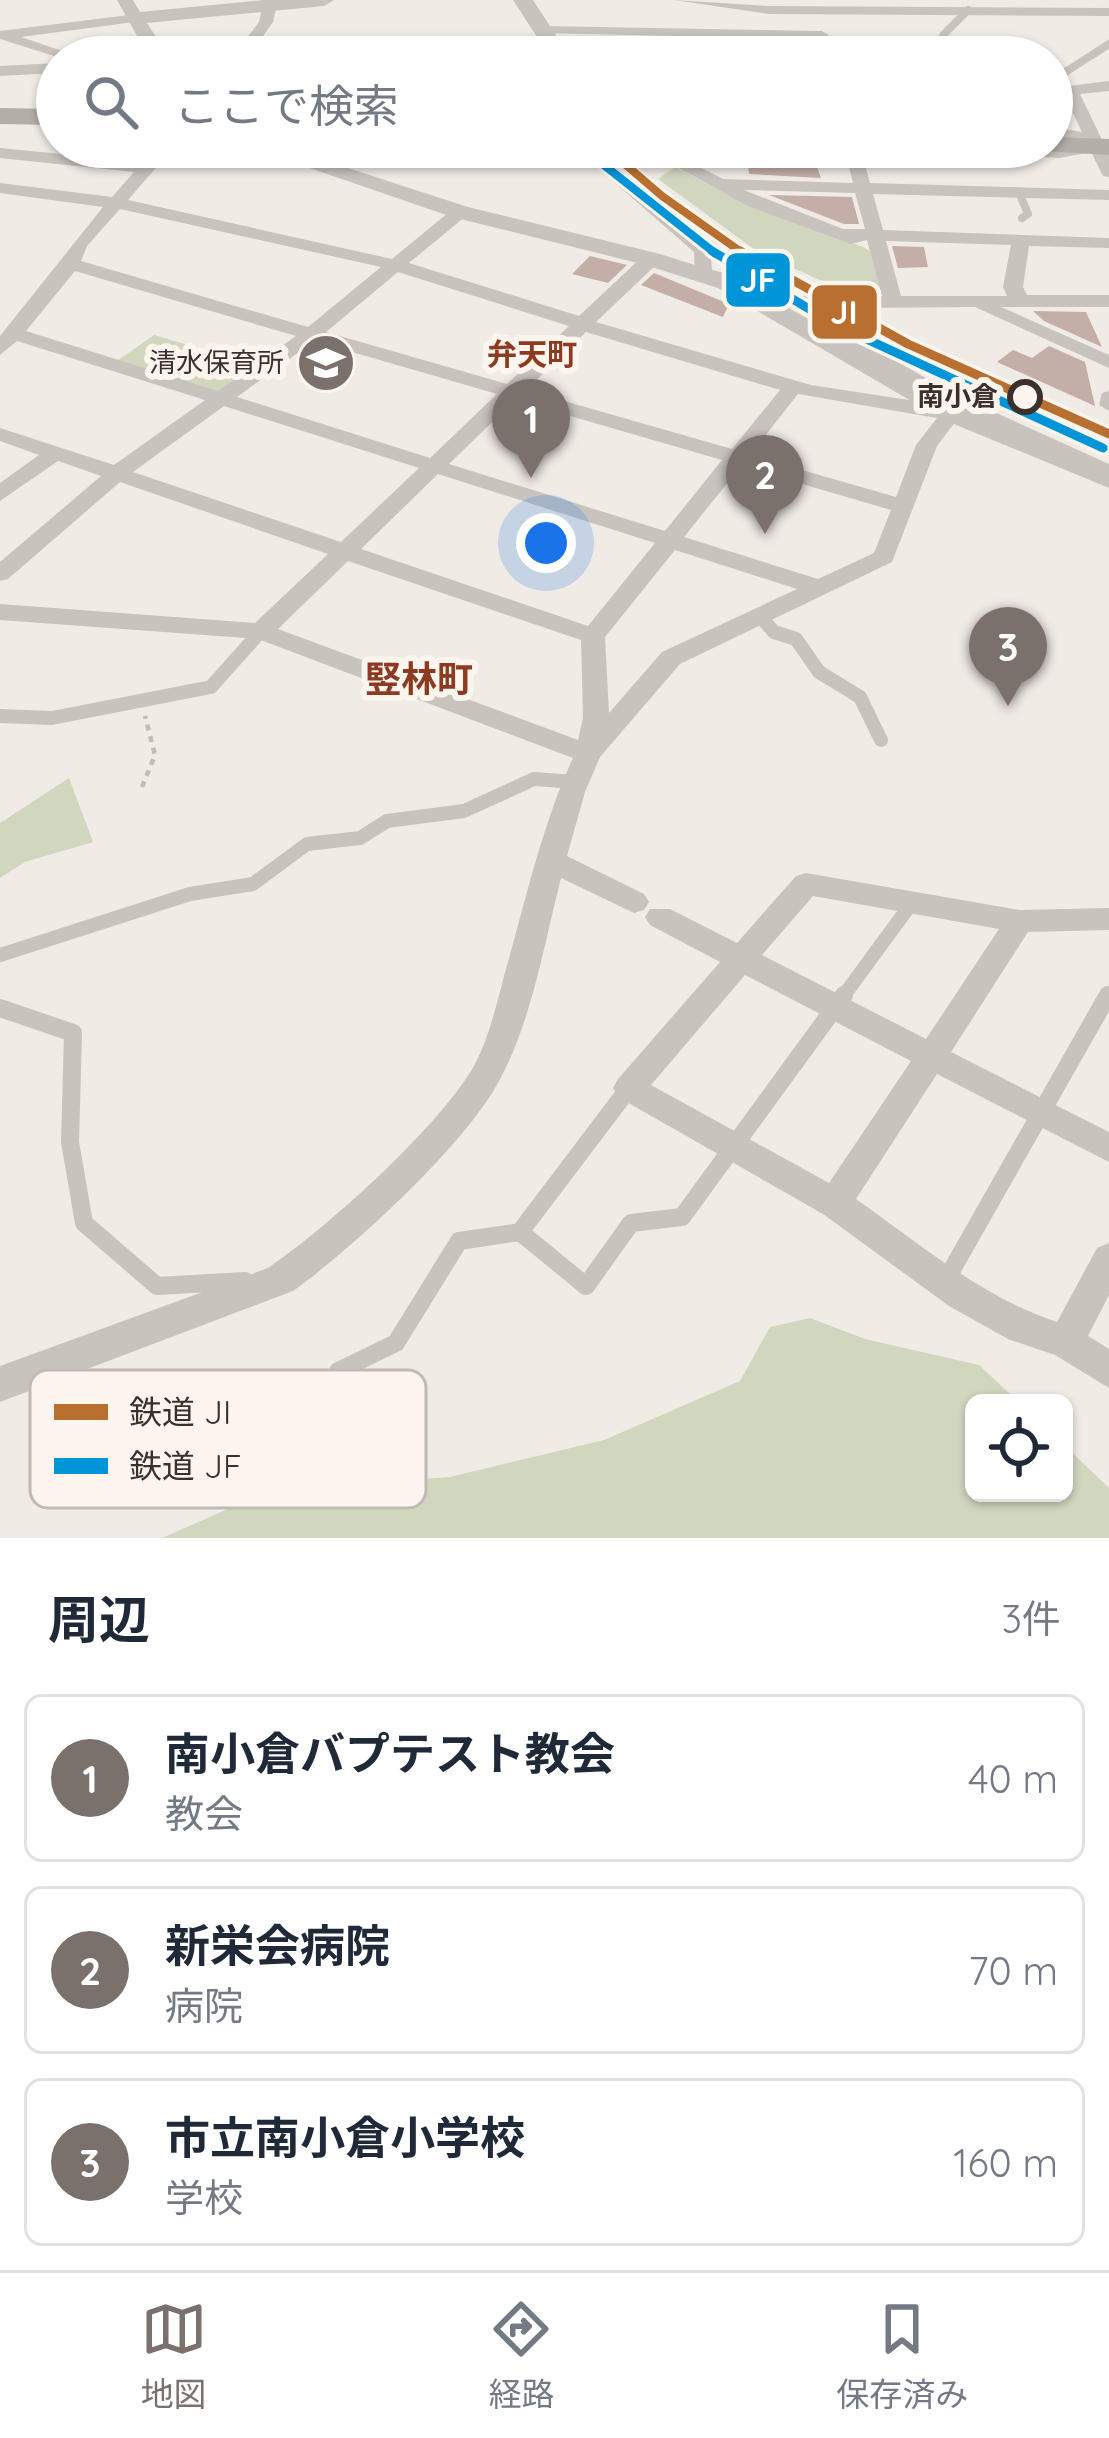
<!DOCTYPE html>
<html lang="ja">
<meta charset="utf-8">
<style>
body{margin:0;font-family:Quicksand,"Noto Sans JP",sans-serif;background:#f6f6f7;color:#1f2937}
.controls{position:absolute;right:36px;bottom:36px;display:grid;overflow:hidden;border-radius:18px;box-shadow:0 3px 9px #0004}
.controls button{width:108px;height:108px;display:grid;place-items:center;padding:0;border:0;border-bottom:3px solid #e0e1e3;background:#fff;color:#1f2937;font:60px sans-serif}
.you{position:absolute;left:546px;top:543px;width:42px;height:42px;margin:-30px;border:9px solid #fff;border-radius:50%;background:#1a73e8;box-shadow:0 0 0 18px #1a73e833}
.badge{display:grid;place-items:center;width:78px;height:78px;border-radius:50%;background:#7a716c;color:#fff;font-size:39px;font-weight:700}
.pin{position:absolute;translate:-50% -99px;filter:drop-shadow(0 3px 6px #0008)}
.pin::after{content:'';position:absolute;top:63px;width:42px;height:36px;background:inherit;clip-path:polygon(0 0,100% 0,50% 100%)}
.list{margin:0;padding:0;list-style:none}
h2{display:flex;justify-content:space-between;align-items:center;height:156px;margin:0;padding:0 48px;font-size:51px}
h2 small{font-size:39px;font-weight:400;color:#747a83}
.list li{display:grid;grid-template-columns:78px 1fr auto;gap:36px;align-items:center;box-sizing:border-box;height:168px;margin:0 24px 24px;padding:0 24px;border:3px solid #e0e1e3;border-radius:18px}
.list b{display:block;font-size:45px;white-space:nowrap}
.list p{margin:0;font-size:39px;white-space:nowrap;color:#747a83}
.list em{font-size:39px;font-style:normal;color:#747a83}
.icon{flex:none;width:66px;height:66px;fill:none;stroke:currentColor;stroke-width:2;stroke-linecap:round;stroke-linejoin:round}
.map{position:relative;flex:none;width:1109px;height:1538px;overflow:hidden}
.search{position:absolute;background:#fff;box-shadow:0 3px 9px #0004;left:36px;right:36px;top:36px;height:132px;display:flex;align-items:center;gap:30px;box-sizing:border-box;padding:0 42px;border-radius:66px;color:#747a83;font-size:45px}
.sheet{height:732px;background:#fff}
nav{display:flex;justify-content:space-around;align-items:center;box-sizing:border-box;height:168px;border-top:3px solid #e0e1e3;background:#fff;font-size:33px;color:#747a83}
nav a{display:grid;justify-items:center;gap:6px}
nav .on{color:#7a716c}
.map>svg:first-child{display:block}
.green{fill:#d1d6bf}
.building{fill:#c3afa7}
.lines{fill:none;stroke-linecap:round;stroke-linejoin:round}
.path{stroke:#c2bbb6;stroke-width:4.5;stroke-dasharray:6 6;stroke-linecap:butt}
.service-far2{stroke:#c9c3be;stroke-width:8}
.service-far1{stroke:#c9c3be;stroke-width:14}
.service{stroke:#c9c3be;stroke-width:18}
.minor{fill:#c9c3be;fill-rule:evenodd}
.tertiary{fill:#c9c3be;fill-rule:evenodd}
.trunk{fill:#b4aea8;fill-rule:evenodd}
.rail-1-far1-casing{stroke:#fbf5ee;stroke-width:14}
.rail-1-casing{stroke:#fbf5ee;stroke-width:16}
.rail-2-far1-casing{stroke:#fbf5ee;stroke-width:14}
.rail-2-casing{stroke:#fbf5ee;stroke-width:16}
.rail-1-far1{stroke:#b96f30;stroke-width:8}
.rail-1{stroke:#b96f30;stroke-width:9}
.rail-2-far1{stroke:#0095d9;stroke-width:8}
.rail-2{stroke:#0095d9;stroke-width:9}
.stop-dot{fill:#fbf5ee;stroke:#3b302b;stroke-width:6}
.labels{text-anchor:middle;stroke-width:12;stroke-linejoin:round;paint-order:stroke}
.far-poi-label{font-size:27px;fill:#3b302b;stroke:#fbf5ee;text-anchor:end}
.far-stop-label{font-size:27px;font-weight:bold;fill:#3b302b;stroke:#fbf5ee;text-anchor:end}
.far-quarter-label{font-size:30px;font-weight:bold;fill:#8c3b22;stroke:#fbf5ee}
.quarter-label{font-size:36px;font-weight:bold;fill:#8c3b22;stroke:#fbf5ee}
.key{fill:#fbf5ee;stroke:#c1bab4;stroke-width:3}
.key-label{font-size:33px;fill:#3b302b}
.line-badge{stroke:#fbf5ee;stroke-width:4.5}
.badge-label{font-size:33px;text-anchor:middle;font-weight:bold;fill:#fff}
</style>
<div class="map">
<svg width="1109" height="1538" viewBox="0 0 1109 1538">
<rect width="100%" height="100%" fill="#f0ebe5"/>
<path class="green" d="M675,167L744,203L863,247L870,251L880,286L868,295L855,296L758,252L658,179Z
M154,335L259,366L217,392L117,361Z
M69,778L93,842L25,862L0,878V823Z
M810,1318L865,1339L979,1365L1020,1403H974V1493H1064V1445L1109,1488V1538H162L271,1490L450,1477L604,1440L740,1381L770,1327Z"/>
<path class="building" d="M747,154L814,159L821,178L749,174Z
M769,195L852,197L859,224H844Z
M892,246L924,247L928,267L898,268Z
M590,256L627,265L608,283L572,274Z
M654,273L729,304L723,317L641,285Z
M1033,311L1086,312L1102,347L1044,321Z
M1049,346L1085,362L1095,406L997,362L1013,350L1032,358Z"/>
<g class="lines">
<path class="path" d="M142,787L155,755L145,716"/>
<path class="service-far2" d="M932,57L944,34L968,10
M1052,87L1056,78L1109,44
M1019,192L1028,214L1022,218"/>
<path class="service-far1" d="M760,616L774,632L796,639L819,672L860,697L881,740
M0,716L52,718L211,687L261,631
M0,955L190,894L253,884L307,844L360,838L387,821L464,811L534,779L576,782
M842,998L911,904
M1106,998L1109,993"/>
<path class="service" d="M0,1008L73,1033L70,1142L84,1223L157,1286L245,1281
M629,1088L520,1232L586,1286L631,1223L682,1217L844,995
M946,1280L1108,995
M338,1371L396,1343L459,1241L520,1232"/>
<path class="minor" d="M674,0L769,6L1109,8V16L769,14Z
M269,4L276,8L273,22L248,57H232L259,22L262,8Z
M137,14L144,18L142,21L21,37L80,57H57L0,39V31Z
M543,26L822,31L829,35L822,39L538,33V27Z
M57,63V73L0,76V66Z
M1109,81V91L1080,94L1109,154V177L1103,176L1091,152L1059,158L1011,155L1013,147L1059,148L1085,143L1052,137V127L1082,132L1065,96H1052V88Z
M157,147H174L128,200L392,259L454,208H466V216L409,263L579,316L644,255H658V263L596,322L811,385L948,406L828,338L810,315L822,308H780L734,286L695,278L694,252L574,147H592L710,246L712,270L747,278L783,296H882L867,240L851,244L748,206L640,147H661L723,179L853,183L844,147H860L870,183L1109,190V200L873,194L883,230L1109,238V248L1029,246L1023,287L1027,295H1109V307H1001L1109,355V368L975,307L850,308L832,317L842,330L952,393L1109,464V479L962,413L937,446L892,562L680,664L600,757L585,792L567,856L644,894L649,902L644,910L634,913L561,878C544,944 532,1021 499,1081C466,1144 351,1250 293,1291L0,1402V1366L268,1268C327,1228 433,1132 471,1071C487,1045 496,1007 504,976C525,904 541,827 573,758L258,639L0,620V604L255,623L328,554L120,482L8,579L0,581V562L101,476L58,461L0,501V483L39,455L0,441V428L114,465L205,400L17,341L0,355V336L103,207L0,193V183L112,197L134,172L0,158V148L143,162ZM744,190L855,193L865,229H843ZM120,209L381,267L308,327L81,261L87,246ZM886,241L1011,245L1003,287L1007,296H901ZM75,271L296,336L218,391L26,331ZM398,272L569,326L507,384L326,332ZM586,332L780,390L732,449L526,390ZM314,341L497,394L430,458L237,397ZM798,394L937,418L916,445L896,497L750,455ZM515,400L722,460L665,531L449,464ZM224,406L419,468L341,542L133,472ZM741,466L891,510L874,553L818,579L684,537ZM438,474L655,543L588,626L361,549ZM675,550L797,589L662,652L609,713L605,637ZM348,561L581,640L583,718L578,740L278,629Z
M1109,391V411L1099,405L1102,393Z
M806,873L1020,910L1109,908V930L1028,932L951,1052L1109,1132V1162L937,1074L856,1199C920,1244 983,1298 1057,1322L1097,1248L1109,1243V1295L1088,1336L1109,1349V1388L1055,1355L1008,1339L949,1306L823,1214L618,1097L613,1088L618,1079L720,962L650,925L645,917L650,909H670L737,943L796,876ZM813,896L999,929L926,1039L762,955ZM745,975L911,1061L829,1183L651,1085Z"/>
<path class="tertiary" d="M117,0H133L140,12L264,0H334L324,6L147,23L169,57H149Z
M513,0H533L570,57H550Z
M249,147H283L468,207L660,254L736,278L962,407L1109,468V488L942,419L718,288L642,264L452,217Z
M761,147H1025L1028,151L1017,158L772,154Z"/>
<path class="trunk" d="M0,108L57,109V125L0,124Z
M1052,137L1109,139V155L1042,151L1039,147H1052Z
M276,147H304L305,149L291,157L281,155Z"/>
<g class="rail-1-far1-casing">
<path id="rail-1-far1" d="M605,147L662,196L744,254"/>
</g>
<g class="rail-1-casing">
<path id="rail-1" d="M740,251L908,344L1109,434"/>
</g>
<g class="rail-2-far1-casing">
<path id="rail-2-far1" d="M595,158L716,254"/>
</g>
<g class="rail-2-casing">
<path id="rail-2" d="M712,251L836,325L1103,448"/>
</g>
<use href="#rail-1-far1" class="rail-1-far1"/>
<use href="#rail-1" class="rail-1"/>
<use href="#rail-2-far1" class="rail-2-far1"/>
<use href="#rail-2" class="rail-2"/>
</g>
<defs>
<g id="school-disc" transform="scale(3)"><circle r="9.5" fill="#7a716c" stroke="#fbf5ee"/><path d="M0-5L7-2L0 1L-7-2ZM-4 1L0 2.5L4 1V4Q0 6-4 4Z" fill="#fff"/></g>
</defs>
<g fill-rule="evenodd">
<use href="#school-disc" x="326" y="363"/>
</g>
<circle class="stop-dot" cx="1025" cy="397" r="15"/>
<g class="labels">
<g class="far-poi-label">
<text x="284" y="372">清水保育所</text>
</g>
<g class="far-stop-label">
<text x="998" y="406">南小倉</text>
</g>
<g class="far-quarter-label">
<text x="532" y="365">弁天町</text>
</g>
<g class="quarter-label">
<text x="419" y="692">竪林町</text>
</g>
</g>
<rect x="30" y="1370" width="396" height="138" rx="18" class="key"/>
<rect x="54" y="1404" width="54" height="16" fill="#b96f30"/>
<rect x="54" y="1458" width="54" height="16" fill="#0095d9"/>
<g class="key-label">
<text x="129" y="1424">鉄道 JI</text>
<text x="129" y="1478">鉄道 JF</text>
</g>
<g class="line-badge">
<rect x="724" y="251" width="68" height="58" rx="12" fill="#0095d9"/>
<rect x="810" y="283" width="69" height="58" rx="12" fill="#b96f30"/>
</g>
<g class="badge-label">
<text x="758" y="292">JF</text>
<text x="844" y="324">JI</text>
</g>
</svg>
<div class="controls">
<button><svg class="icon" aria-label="locate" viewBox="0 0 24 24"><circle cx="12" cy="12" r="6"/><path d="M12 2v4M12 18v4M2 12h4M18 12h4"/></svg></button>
</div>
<div class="you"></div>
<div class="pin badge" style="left:531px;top:478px">1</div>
<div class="pin badge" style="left:765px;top:534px">2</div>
<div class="pin badge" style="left:1008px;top:706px">3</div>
<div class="search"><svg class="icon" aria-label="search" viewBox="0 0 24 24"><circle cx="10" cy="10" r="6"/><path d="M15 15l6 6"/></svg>ここで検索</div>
</div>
<section class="sheet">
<h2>周辺<small>3件</small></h2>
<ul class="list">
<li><span class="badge">1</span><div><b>南小倉バプテスト教会</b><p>教会</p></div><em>40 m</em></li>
<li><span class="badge">2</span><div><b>新栄会病院</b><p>病院</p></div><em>70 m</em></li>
<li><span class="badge">3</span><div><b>市立南小倉小学校</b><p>学校</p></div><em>160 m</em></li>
</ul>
</section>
<nav>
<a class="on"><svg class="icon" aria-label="map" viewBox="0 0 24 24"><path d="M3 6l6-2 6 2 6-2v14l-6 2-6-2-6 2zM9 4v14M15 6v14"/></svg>地図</a>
<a><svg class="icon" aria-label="directions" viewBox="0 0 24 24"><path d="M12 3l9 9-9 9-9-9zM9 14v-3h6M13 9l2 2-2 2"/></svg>経路</a>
<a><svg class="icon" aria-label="saved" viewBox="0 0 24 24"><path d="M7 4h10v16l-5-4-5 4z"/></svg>保存済み</a>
</nav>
